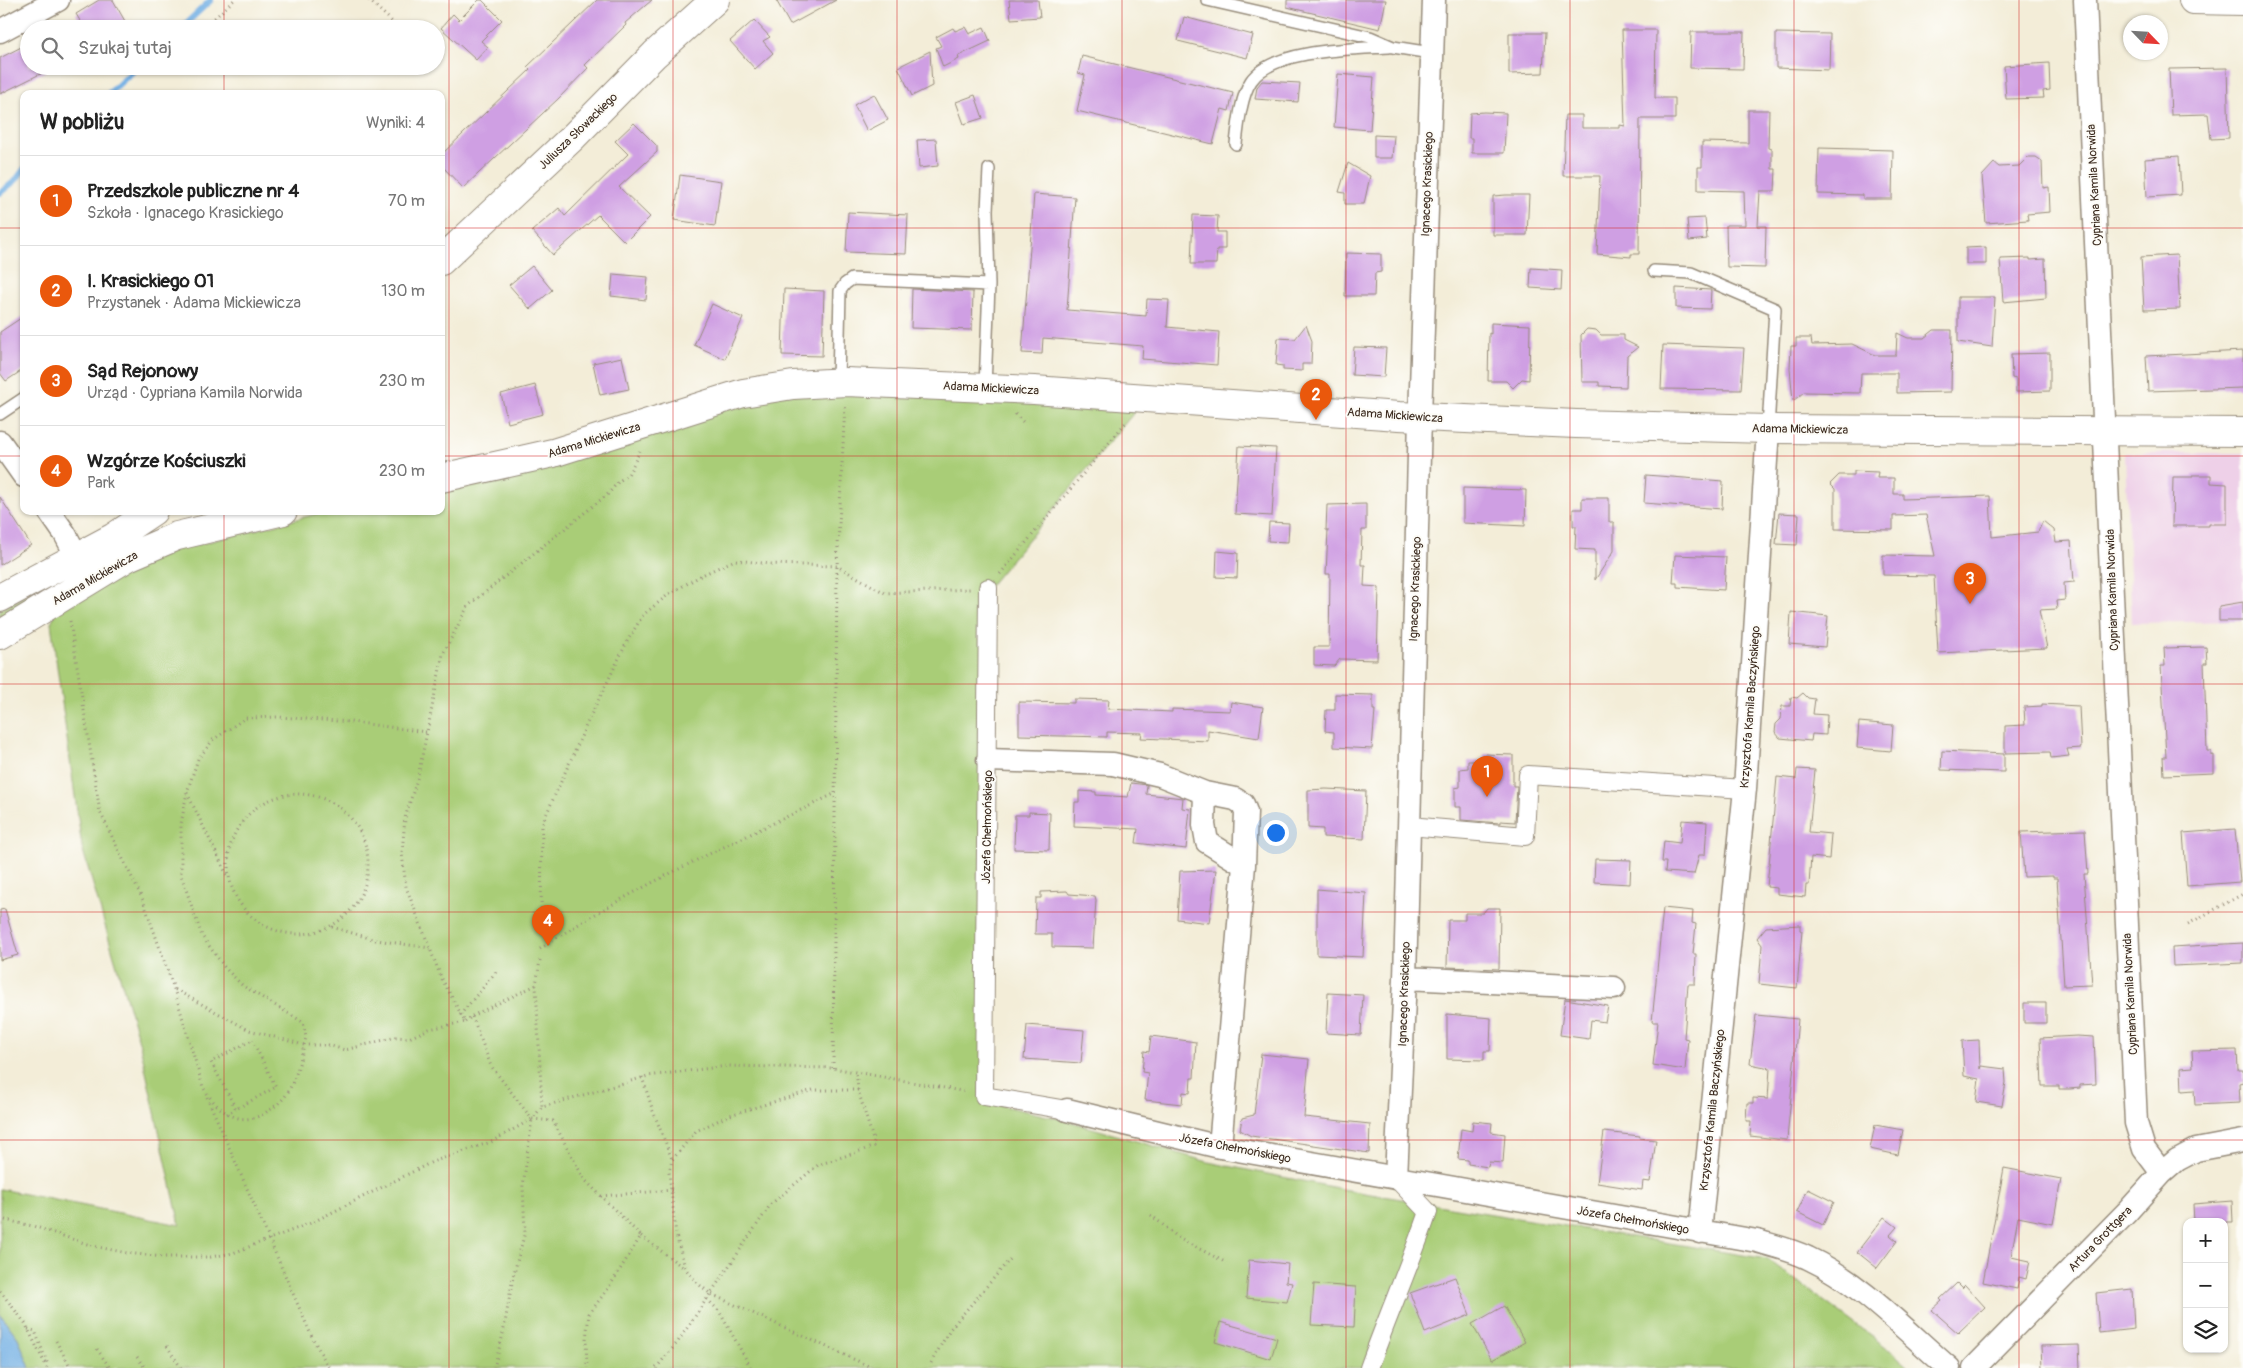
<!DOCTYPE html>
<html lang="pl">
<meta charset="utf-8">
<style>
body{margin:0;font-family:Pangolin,sans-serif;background:#f6f6f6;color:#222}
.controls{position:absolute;right:15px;bottom:15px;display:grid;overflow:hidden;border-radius:10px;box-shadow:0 1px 4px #0004}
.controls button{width:45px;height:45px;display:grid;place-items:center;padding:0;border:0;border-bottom:1px solid #e0e0e0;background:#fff;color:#222;font:25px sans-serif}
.compass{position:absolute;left:2123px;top:15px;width:45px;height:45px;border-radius:50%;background:#fff;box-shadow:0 1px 4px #0004;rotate:115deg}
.you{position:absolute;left:1275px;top:832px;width:18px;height:18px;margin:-12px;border:4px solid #fff;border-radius:50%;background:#1a73e8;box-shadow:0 0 0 8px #1a73e833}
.badge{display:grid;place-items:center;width:32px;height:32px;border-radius:50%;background:#ea580c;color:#fff;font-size:16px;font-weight:700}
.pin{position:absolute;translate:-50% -41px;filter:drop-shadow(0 1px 2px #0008)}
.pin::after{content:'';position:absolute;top:26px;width:18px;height:15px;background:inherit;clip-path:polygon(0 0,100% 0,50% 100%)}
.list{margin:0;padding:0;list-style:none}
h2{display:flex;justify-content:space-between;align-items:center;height:65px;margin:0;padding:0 20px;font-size:21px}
h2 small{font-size:16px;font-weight:400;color:#767676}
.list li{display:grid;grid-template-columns:32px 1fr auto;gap:15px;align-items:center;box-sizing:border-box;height:90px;padding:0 20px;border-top:1px solid #e0e0e0}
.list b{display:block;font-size:19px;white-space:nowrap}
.list p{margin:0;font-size:16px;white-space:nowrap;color:#767676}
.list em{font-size:16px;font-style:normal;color:#767676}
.icon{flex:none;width:28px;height:28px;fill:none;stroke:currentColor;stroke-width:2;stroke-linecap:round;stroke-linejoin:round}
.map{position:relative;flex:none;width:2243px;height:1368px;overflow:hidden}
.search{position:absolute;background:#fff;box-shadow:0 1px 4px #0004;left:20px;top:20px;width:425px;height:55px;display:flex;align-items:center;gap:12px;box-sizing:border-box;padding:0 18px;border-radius:28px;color:#767676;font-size:19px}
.panel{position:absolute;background:#fff;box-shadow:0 1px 4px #0004;left:20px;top:90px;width:425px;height:425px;border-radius:10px}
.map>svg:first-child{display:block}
.built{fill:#eed0e8}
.green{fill:#a9cd77;stroke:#727c4a}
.water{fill:#71afe4;stroke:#566c81}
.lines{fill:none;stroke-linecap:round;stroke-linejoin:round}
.stream{stroke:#71afe4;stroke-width:6}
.building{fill:#cf9fe3}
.service-casing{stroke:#978c7b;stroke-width:14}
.pedestrian-casing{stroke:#978c7b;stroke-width:20}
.minor-casing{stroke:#978c7b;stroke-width:25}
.tertiary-casing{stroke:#978c7b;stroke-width:30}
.path{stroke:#978c7b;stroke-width:3;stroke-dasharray:1 4;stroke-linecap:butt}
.service{stroke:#fff;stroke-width:11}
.pedestrian{stroke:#fff;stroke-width:18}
.minor{stroke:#fff;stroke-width:22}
.tertiary{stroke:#fff;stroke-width:28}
.grid{fill:none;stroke:#d62828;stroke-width:1;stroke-opacity:0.55}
.labels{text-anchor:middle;stroke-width:4;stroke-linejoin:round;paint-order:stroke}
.street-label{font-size:12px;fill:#3b2a1e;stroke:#fdfcf7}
</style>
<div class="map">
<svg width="2243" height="1368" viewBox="0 0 2243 1368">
<rect width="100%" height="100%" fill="#fdfcf7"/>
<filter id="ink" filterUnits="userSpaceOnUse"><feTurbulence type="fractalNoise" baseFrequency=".02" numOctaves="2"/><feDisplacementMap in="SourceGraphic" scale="10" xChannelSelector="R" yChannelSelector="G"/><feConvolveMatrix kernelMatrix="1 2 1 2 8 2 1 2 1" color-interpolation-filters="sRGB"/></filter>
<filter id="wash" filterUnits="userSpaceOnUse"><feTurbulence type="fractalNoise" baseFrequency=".0096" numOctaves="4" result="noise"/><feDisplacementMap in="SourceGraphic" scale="20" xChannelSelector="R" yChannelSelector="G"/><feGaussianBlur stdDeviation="1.12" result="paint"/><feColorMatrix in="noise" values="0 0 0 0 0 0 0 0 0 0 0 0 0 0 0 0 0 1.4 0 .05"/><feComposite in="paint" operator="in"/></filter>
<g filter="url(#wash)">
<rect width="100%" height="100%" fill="#f3edd8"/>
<path class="built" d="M2125,453H2243V621L2132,623Z"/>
<path class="green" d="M743,393L1147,397L988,588L984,1096L1004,1106L1065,1120L1208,1162L1352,1191L1767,1259L1890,1350L1910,1368H30L18,1338L0,1314V1189L180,1225L140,1045L82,847L51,623L62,597L169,552L328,511H441V478Z
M49,582L54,591L0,625V610Z"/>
<path class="water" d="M0,1314L18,1338L30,1368H0Z"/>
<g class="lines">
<path class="stream" d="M180,29L211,0
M108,94L139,66
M0,193L16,180L24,169"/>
</g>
<g id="blocks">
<path class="building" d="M99,0H113L126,23L117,29H85L76,14Z
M479,0H482L502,20L481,41L488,47L476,60L441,28L453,14L459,20Z
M597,0H652L625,23L626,25L585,65L588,68L558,99L463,188L441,165V155L530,70L527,67Z
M776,0H836L790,25Z
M1009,0H1038L1040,17L1011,19Z
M1287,0H1386L1380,29L1287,7Z
M1184,17L1253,35L1247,58L1178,41Z
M754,20L770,37L763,41L773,53L755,69L730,41Z
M965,27L969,34L984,27L990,41L958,56L959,59L943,67L936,48L941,46L936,37L953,28L955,31Z
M1622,30H1656L1655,98H1675V119H1640L1639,254H1631V257L1597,254L1600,176H1563L1565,115H1582V128H1620V125L1625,126Z
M1691,32H1744L1743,69L1690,68Z
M1509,33H1545L1543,73L1509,74Z
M1776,33L1830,34L1829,70L1776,68Z
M29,43V66H56L0,94V58Z
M930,51L932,86L912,96L898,67Z
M1082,56L1233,93L1229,111L1222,109L1213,144L1077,111L1085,75L1078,73Z
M2049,63L2050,90L2043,91L2044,98L2006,99L2004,66Z
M2227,68L2229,138L2211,139L2208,114L2171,115L2169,69Z
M1338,74L1374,77L1370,130L1334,127Z
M1262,81L1300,83L1298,102L1255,99L1257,87Z
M874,94L888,120L867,131L854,105Z
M975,95L983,118L964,124L956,102Z
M1748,110H1769L1768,148L1772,149V169H1776L1775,191H1760L1758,226H1766L1765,268L1727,267L1726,225H1745L1744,191L1698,190V167H1702V142L1748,143Z
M1484,112L1506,113L1504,153H1472V138H1469L1470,113Z
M634,123L657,146V152L619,187L650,217L625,242L598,215L553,255L532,231L559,208L565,216L628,154L615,141Z
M1374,135L1394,136L1392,158H1374Z
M936,139L938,166L919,168L917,140Z
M1819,148L1893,150L1892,199H1863V195L1818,194Z
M2179,156L2181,195L2147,197L2145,159Z
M2028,157H2036L2042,161L2043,188L2049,187L2050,212L2027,214L2028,220L1986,223L1982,176L1994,163L1999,167L2019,166Z
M1348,163L1370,176L1364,204H1345V193L1339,192Z
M680,175L721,181L715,226L674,220Z
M1034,194L1075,197L1067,310L1146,316L1147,299L1169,300L1167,327L1219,332L1217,365L1142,359L1143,346L1043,338L1042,354L1022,353Z
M1506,195H1529L1527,235H1493V196Z
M848,212L908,215L906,254L846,252Z
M1193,215L1218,216L1217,232H1225V249H1217L1216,264H1191Z
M1705,218L1707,239L1689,241L1687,219Z
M1986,247V264H1966V248Z
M1346,253L1381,254V272L1375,273L1374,296H1345Z
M2177,255L2180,309L2144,310L2141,257Z
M2030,258V260L2045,259L2046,298L2003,302L2000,259Z
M532,266L552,290L530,309L509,285Z
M1531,268L1562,270L1561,290L1530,288Z
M613,274L648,277L646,300L611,296Z
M1676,288L1711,290L1710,309L1676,308Z
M784,289L824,291L822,356L782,355Z
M912,289L973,292L972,330L911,328Z
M1958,297H1995L1992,347L1958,342Z
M712,304L743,318L725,359L694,345Z
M24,316V369L6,381L0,373V332Z
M1491,323L1530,325L1529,380L1522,379L1513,388L1506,381H1488L1489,333L1491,334Z
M1306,325L1312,341L1311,364H1302V371L1283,370V366L1276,365L1278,338L1295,339Z
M1587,329L1596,330L1601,335H1624V340L1638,347L1627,356L1626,387L1599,386V382H1582L1581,335Z
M1934,330H1952L1951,392L1897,393V373H1861L1860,393L1804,392L1793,401L1790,369L1791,346H1796V338H1811L1812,345L1852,344L1875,355H1896L1897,333L1908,338H1924Z
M1663,345L1744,348L1741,390L1661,389Z
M1354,347L1386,348L1384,377L1352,375Z
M2243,351V388L2148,391L2146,356Z
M2050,353V391L2016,392V379L2012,378L2011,354Z
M622,357L629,389L600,395L593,363Z
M535,385L543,414L508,423L501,394Z
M1239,446L1276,448L1272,516L1235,514Z
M1854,471L1878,472L1877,478H1894V494H1903V499L1990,496L1992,537L2038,532L2043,521L2054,530L2056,542L2071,541L2074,582L2064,583L2065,600L2056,601L2057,609L2039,610L2047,648L1938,653L1934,576L1883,575V555L1935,556L1926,515L1893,516V530L1835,529V489L1830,484L1839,475H1854Z
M1646,475L1723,481L1722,509L1644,503Z
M2192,475H2211V483L2227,484V524H2209V526H2172L2173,477H2192Z
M1463,488L1526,490L1525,526L1463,523Z
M0,497L31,545L0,565Z
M1582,498H1609V522H1614V551L1595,580V550L1575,549L1576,526H1573V509H1582Z
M1366,504V530H1362L1361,565H1365L1364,586L1379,587L1377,660L1340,659L1334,666L1314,665V647H1329L1330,574H1326L1328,530H1326L1327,505Z
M1779,513L1799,514L1797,545L1776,544Z
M1269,522L1289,523L1288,542L1268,541Z
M1217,551L1238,553L1237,578L1216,577Z
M1675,555L1726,557L1724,590L1677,587V583H1673Z
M2243,602V621H2219V606Z
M1791,612L1828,616L1825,647L1789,644Z
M2206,647L2207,663H2204L2207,751H2211V756L2214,755V773L2164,775L2163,757H2166L2161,666H2165L2164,648Z
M1803,693L1808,698L1815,699L1813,714L1827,715L1826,735L1812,734L1811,741L1780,738L1775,732L1776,724L1781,719L1782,706H1790L1791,697L1797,698Z
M1335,694L1373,695V710H1375L1372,749L1334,747V732L1325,731L1326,710H1335Z
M1074,699L1109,700L1108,709L1172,712V709L1230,711L1231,702L1263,707L1259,738L1208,730V741L1141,738L1142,733L1107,732V737L1019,735V702L1074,703Z
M2042,704L2079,706L2081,748L2067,749L2069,756L2051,758L2050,752L2005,753V726L2025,725L2024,707L2042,706Z
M1859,722L1893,725L1891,751L1857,748Z
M1942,751L2004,754V772L1941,770Z
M1484,754L1513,755V786H1517L1515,822L1500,821V823L1461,820V807H1455V788L1460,787V769L1468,768V761H1484Z
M1797,769L1815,770L1809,832L1831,834L1829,859L1811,857L1809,885H1806L1805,897L1777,894V888L1767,887L1777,777L1796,779Z
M1131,783L1147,785L1146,794L1183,798L1182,808L1190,809L1186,849L1136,843L1138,829L1074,826L1075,802H1079V791L1096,792V795L1128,797Z
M1326,789L1366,791L1364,839L1323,837V829L1308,828V790Z
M1029,812L1050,813L1049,850L1014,849L1015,815H1029Z
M1682,820L1707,822L1705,855H1699L1694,874L1665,872L1666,862H1662L1664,841L1680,843Z
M2235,829L2240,882L2187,886L2183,833Z
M2085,830L2088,874H2084L2092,985L2064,986L2057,878H2053V876L2024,877L2021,832Z
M1595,859L1631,860L1630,884L1594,882Z
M1216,870L1209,923L1177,919L1180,871Z
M1317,889L1366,893L1363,957L1317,955Z
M1067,891L1069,894L1095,896L1096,900L1093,948L1052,947V934H1035L1036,898H1041V892Z
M1487,908H1500L1499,969L1447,967L1448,920H1465V913H1483Z
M1663,908L1693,911L1692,923L1696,924L1693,954H1696L1695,984H1688L1684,1038L1688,1039L1685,1070L1653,1065L1658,1022H1652Z
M5,909L18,955L0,960V910Z
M1800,925V930L1802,931L1797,988L1759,984L1762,945L1757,938L1766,927Z
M2243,943V963L2173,966L2172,947Z
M1328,993L1363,995L1361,1035L1326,1033Z
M1565,999L1608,1006L1605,1022L1591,1020L1589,1039L1560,1035Z
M2024,1003H2046V1023H2024Z
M1447,1014L1491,1018L1490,1051H1484V1060L1447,1059Z
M1756,1015L1798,1019L1787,1140L1750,1136L1751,1121H1746L1747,1103H1753V1098L1768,1099L1770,1068L1750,1064Z
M1027,1025L1084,1030L1081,1063L1024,1059Z
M1151,1036L1196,1042L1194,1078H1191L1190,1093L1183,1092L1182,1104L1145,1100L1148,1073L1142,1072L1144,1051L1149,1052Z
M2077,1036L2094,1037L2096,1084L2080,1085V1088L2070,1089H2059V1086H2042L2040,1038Z
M1979,1040L1980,1069L1981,1066L2005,1069L2006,1083L2002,1106L1976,1102L1979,1079L1964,1076L1962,1041Z
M2237,1050L2238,1070H2243V1082L2239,1083L2240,1103L2195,1105L2194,1090L2182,1091L2181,1068L2193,1067L2192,1051Z
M1261,1054L1309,1059L1304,1117L1370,1124L1369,1153L1251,1136L1240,1130L1242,1118L1254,1115Z
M1473,1121L1492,1123L1491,1132L1505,1134L1503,1163L1489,1162L1488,1167L1468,1164V1160L1458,1159L1461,1129L1472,1131Z
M1875,1125L1903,1130L1898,1155L1870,1149Z
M1604,1132L1640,1136L1639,1138L1656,1140L1650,1182L1643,1181L1642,1190L1597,1183Z
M2004,1168L2061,1179L2053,1224L2018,1217L2011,1257L2030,1261L2026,1279L2019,1277L2017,1289L1983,1282Z
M1808,1189L1834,1202L1823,1225L1797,1212Z
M2232,1201L2233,1222H2194L2193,1204Z
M1884,1217L1897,1227L1890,1235L1897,1241L1877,1268L1857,1252Z
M1249,1260L1288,1264L1286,1282L1292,1283L1287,1302L1246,1298Z
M1455,1277L1470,1315L1425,1333L1410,1293Z
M1957,1283L1962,1288L1965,1285L1985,1307L1958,1333L1932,1310L1942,1301L1940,1299Z
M1314,1284L1356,1287L1354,1327L1311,1325Z
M2132,1289L2134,1329L2099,1333L2096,1293Z
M1504,1306L1525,1342L1492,1360L1472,1324Z
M1220,1322L1277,1338L1271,1359L1215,1342Z
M2079,1345L2080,1368H2042L2041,1346Z"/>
</g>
</g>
<g filter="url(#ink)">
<use href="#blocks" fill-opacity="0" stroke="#978c7b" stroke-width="1"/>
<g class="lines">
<g class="service-casing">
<path id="service" d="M1207,0L1370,37L1393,47L1431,53
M1236,144C1238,126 1241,96 1251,81C1272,49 1353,49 1389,47
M1654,271L1691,273L1775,309L1768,429
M989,285L987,211L989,169
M838,382L840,291L845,284L852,279L989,285L985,387
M0,414L24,398"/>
</g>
<g class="pedestrian-casing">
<path id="pedestrian" d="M988,588L984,1096L1067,1110
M1409,826L1525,836L1528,775L1745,789
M1369,1368C1388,1315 1410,1265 1428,1212L1396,1178"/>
</g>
<g class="minor-casing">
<path id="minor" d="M2085,0L2136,1123L2144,1149L2162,1173
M0,31L58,0
M0,442L24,476
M49,511L65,534L84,570
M988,760L1113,764L1160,775L1205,793L1235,799L1243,804L1246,812L1244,865L1220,1147
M1205,793L1204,825L1207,842L1244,865
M1405,978L1614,988
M1067,1110L1220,1147L1757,1241C1774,1246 1792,1250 1808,1258C1860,1282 1906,1331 1949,1368
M1396,1178L1405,978L1420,417L1434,0
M1700,1232L1745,789L1768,429
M1974,1368L2127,1212L2162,1173L2177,1160L2196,1150L2243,1141"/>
</g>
<g class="tertiary-casing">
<path id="tertiary" d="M2193,0L2243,1
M441,261L574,136L655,54L715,0
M441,478L553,453L743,393L793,385L846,382L1034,390L1399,416L1576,424L1768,429L2243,432
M0,598L114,537L153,511
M0,635L128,557L177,536L283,511"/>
</g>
<path class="path" d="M369,0L400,29
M205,29V27L234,0
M1015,414L1023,422
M1000,574L1127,421
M70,621L100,812L143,900L174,989L203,1087C217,1111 241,1130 268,1111C276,1106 283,1100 288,1092C296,1078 300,1061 304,1045L249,1030L174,989
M426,732L352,722L279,717L245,718L213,740L198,759L187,792L181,824V875L202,936L225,968L243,986L303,1022L306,1037L304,1045H328L345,1050L396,1037L409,1038L429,1029L465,1022L441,977L406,887L402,853L405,818L418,776L443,654L468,606L608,494L619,481L628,475L640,451
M187,793L228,877
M228 864a70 70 0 1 1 140 0a70 70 0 1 1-140 0Z
M541,923L542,824L589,719L628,640L643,615L669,594L702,575L735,560L771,564L837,566L885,593L971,589
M2188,924L2243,894
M332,927L376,940L430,948
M540,949C633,886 736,842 836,793
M540,960L536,985L542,1107
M460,1015L496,972
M472,1016L536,985
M465,1022L472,1016L491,1066L532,1119L553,1121L584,1179L641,1236L609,1287L589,1314L586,1339L587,1368
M252,1040L276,1087L236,1109L211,1062Z
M833,1068L837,566L845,405
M642,1077L653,1111L672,1159
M858,1090H813L730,1115L696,1131L672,1160L669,1172L676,1235L685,1268L697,1283L711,1294L873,1368
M207,1097L312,1337L329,1368
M227,1114L236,1109
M601,1196L672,1190
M1151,1215L1180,1239L1225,1262
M0,1219L33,1226L93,1246L127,1253L164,1257H211L233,1253L311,1223L432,1162L491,1142L532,1119L542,1107L648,1076L727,1066L833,1068L967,1092
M641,1236L684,1268
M0,1291L25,1323L47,1368
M707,1299L719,1311L751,1368
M28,1329L35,1331L48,1365
M56,1341L71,1368
M167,1346L181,1368
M97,1349L110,1368
M137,1357L145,1368
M931,1363L950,1329L1011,1258
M494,1368L503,1334L513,1277L525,1232L523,1186L532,1119
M656,1368L677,1343L771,1204L818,1165L875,1146L858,1090L856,1071"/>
<use href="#service" class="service"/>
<use href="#pedestrian" class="pedestrian"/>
<use href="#minor" class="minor"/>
<use href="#tertiary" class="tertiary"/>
</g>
</g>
<path class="grid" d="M224,0V29M449,0V1368M673,0V1368M897,0V1368M1122,0V1368M1346,0V1368M1570,0V1368M1794,0V1368M2019,0V1368M224,66V94M0,228H24M441,228H2243M0,456H24M441,456H2243M224,511V1368M0,684H2243M0,912H2243M0,1140H2243"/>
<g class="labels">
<g class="street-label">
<text transform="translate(578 131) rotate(-44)" y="4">Juliusza Słowackiego</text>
<text transform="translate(1427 184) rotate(-88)" y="4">Ignacego Krasickiego</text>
<text transform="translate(2094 185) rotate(-93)" y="4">Cypriana Kamila Norwida</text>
<text transform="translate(991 388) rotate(3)" y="4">Adama Mickiewicza</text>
<text transform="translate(1395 415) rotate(4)" y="4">Adama Mickiewicza</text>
<text transform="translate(1800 429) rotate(1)" y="4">Adama Mickiewicza</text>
<text transform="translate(594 440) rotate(-17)" y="4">Adama Mickiewicza</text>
<text transform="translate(95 578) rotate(-30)" y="4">Adama Mickiewicza</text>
<text transform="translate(1415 589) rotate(-88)" y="4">Ignacego Krasickiego</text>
<text transform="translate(2112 590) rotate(-92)" y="4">Cypriana Kamila Norwida</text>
<text transform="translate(1750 707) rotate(-86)" y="4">Krzysztofa Kamila Baczyńskiego</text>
<text transform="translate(987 827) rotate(-89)" y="4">Józefa Chełmońskiego</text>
<text transform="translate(1404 994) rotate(-88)" y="4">Ignacego Krasickiego</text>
<text transform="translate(2130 994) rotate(-93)" y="4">Cypriana Kamila Norwida</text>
<text transform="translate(1712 1110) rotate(-84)" y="4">Krzysztofa Kamila Baczyńskiego</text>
<text transform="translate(1235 1148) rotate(11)" y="4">Józefa Chełmońskiego</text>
<text transform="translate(1633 1220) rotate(10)" y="4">Józefa Chełmońskiego</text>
<text transform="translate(2100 1239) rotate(-46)" y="4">Artura Grottgera</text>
</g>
</g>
</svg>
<div class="controls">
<button>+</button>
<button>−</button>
<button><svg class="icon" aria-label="layers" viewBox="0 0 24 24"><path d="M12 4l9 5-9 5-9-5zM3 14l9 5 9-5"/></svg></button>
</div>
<svg class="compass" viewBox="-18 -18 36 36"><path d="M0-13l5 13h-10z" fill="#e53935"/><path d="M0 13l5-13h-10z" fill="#767676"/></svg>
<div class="you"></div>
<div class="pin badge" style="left:1487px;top:797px">1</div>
<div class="pin badge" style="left:1316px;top:420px">2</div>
<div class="pin badge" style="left:1970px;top:604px">3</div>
<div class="pin badge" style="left:548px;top:946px">4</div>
<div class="search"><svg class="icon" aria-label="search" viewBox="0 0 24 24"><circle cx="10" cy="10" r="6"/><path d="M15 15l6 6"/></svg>Szukaj tutaj</div>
<section class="panel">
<h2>W pobliżu<small>Wyniki: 4</small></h2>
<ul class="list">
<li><span class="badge">1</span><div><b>Przedszkole publiczne nr 4</b><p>Szkoła · Ignacego Krasickiego</p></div><em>70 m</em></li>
<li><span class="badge">2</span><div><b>I. Krasickiego 01</b><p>Przystanek · Adama Mickiewicza</p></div><em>130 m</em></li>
<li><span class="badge">3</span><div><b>Sąd Rejonowy</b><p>Urząd · Cypriana Kamila Norwida</p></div><em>230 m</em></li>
<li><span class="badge">4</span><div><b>Wzgórze Kościuszki</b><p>Park</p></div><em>230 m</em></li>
</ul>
</section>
</div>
